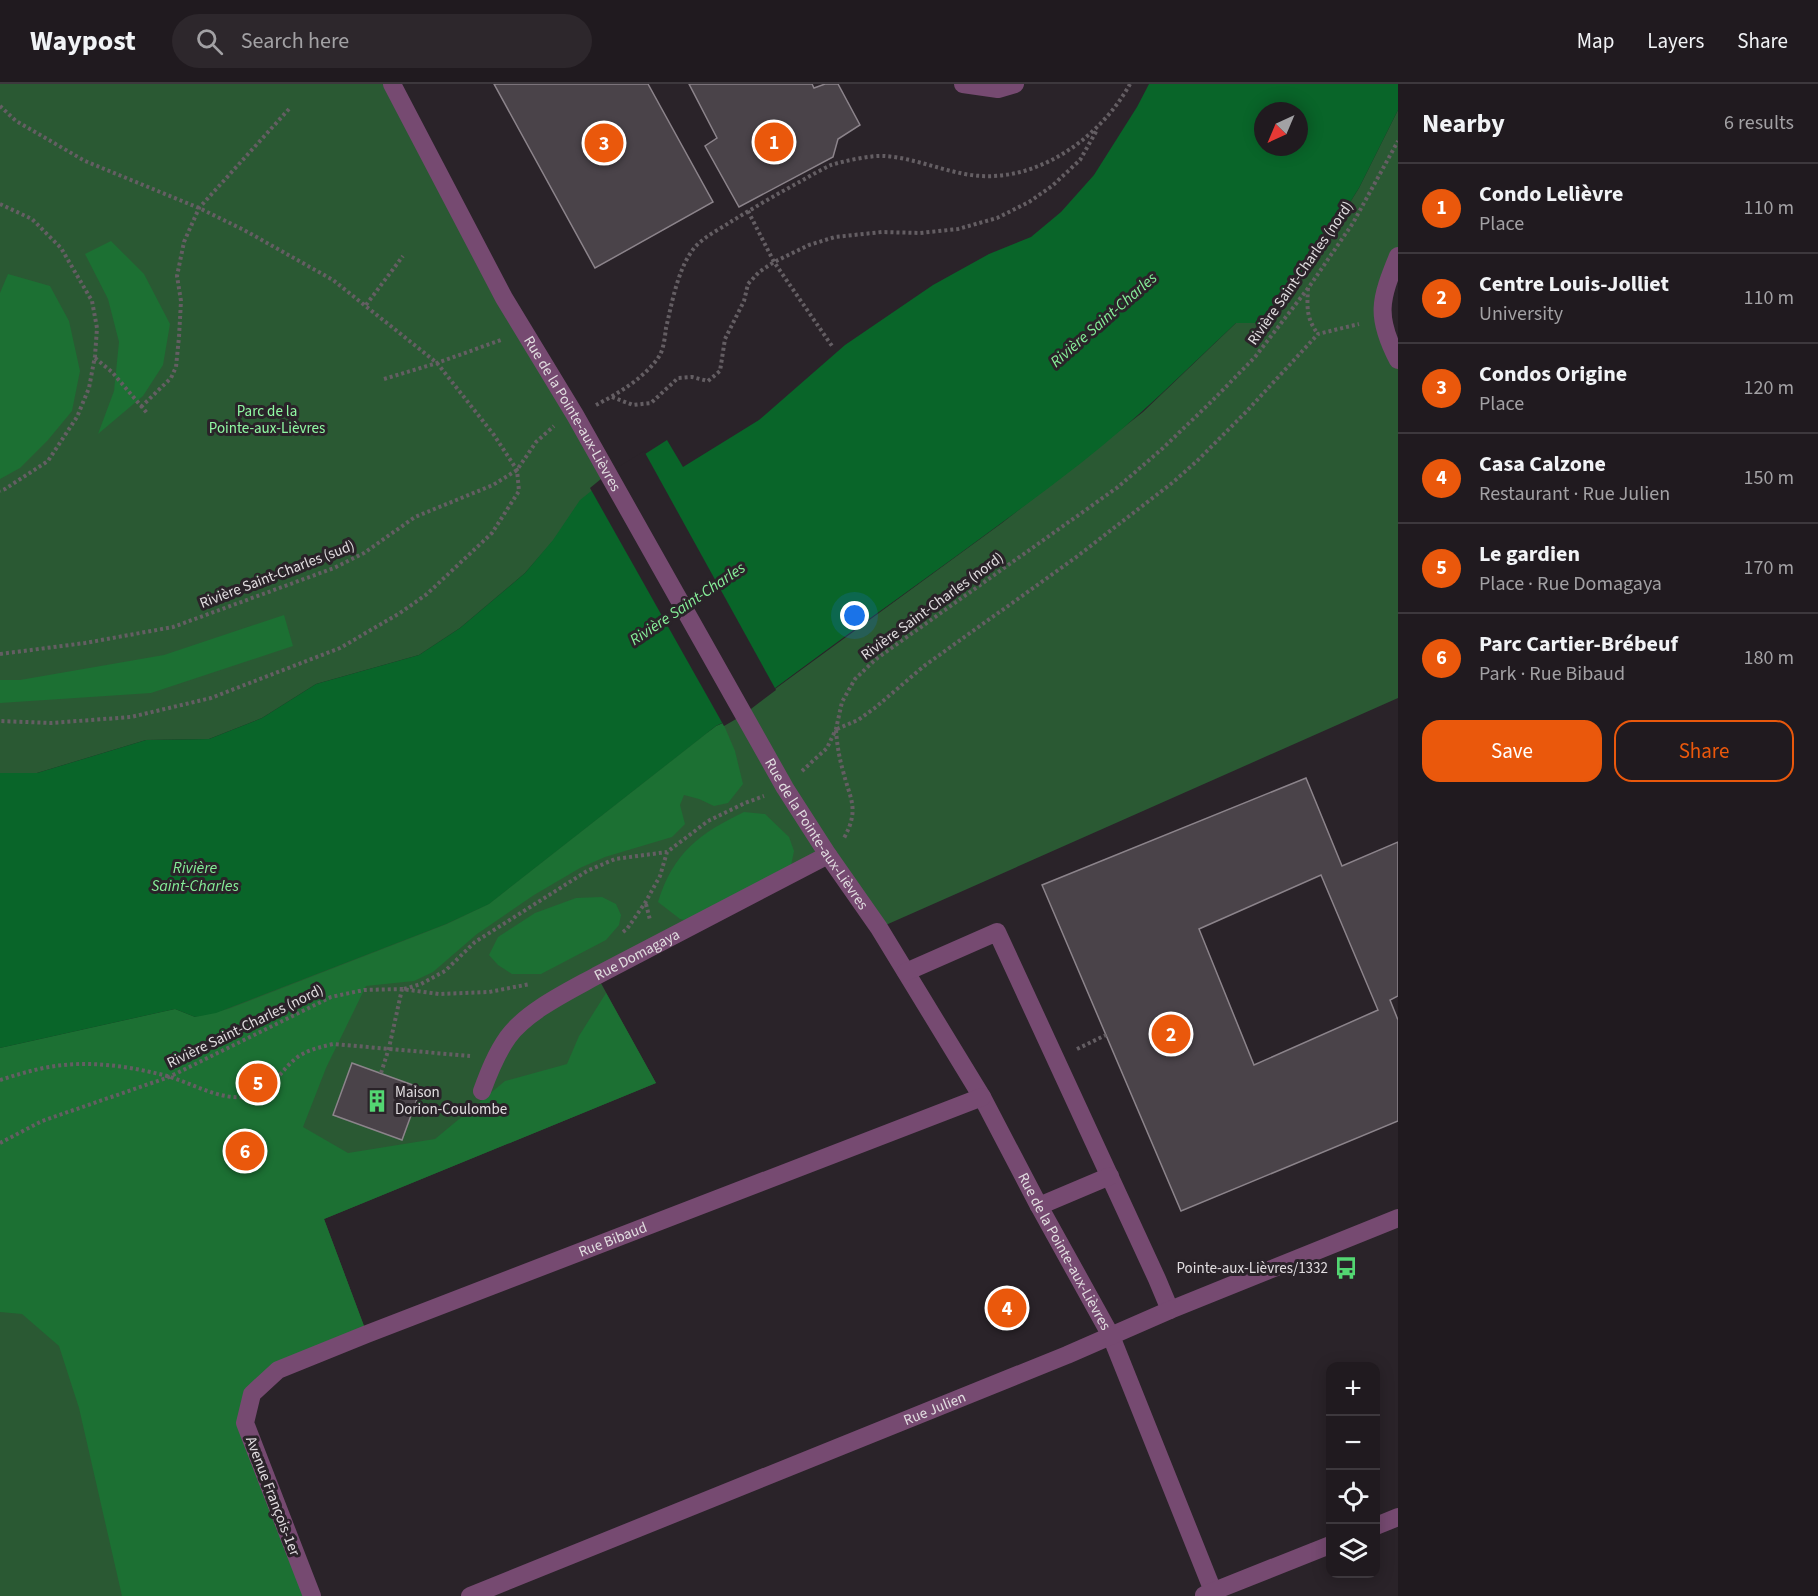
<!DOCTYPE html>
<meta charset="utf-8">
<style>
body{margin:0;font-family:"Source Sans 3",sans-serif;background:#2d272c;color:#f1f3f6}
.controls{position:absolute;right:18px;bottom:18px;display:grid;overflow:hidden;border-radius:12px;box-shadow:0 3px 15px #0003}
.controls button{width:54px;height:54px;display:grid;place-items:center;padding:0;border:0;border-bottom:2px solid #3d383d;background:#201a1f;color:#f1f3f6;font:30px sans-serif}
.compass{position:absolute;left:1254px;top:18px;width:54px;height:54px;border-radius:50%;background:#201a1f;box-shadow:0 3px 15px #0003;rotate:224deg}
.you{position:absolute;left:855px;top:532px;width:21px;height:21px;margin:-15px;border:4px solid #fff;border-radius:50%;background:#1a73e8;box-shadow:0 0 0 9px #1a73e833}
.badge{display:grid;place-items:center;width:39px;height:39px;border-radius:50%;background:#ea580c;color:#fff;font-size:20px;font-weight:700}
.pin{position:absolute;translate:-50% -50%;border:3px solid #fff;box-shadow:0 2px 6px #0006}
.list{margin:0;padding:0;list-style:none}
h2{display:flex;justify-content:space-between;align-items:center;height:78px;margin:0;padding:0 24px;font-size:26px}
h2 small{font-size:20px;font-weight:400;color:#a2a1a4}
.list li{display:grid;grid-template-columns:39px 1fr auto;gap:18px;align-items:center;box-sizing:border-box;height:90px;padding:0 24px;border-top:2px solid #3d383d}
.list b{display:block;font-size:22px;white-space:nowrap}
.list p{margin:0;font-size:20px;white-space:nowrap;color:#a2a1a4}
.list em{font-size:20px;font-style:normal;color:#a2a1a4}
.actions{display:flex;gap:12px;padding:18px 24px}
.actions a{flex:1;padding:14px 0;border:2px solid #ea580c;border-radius:18px;text-align:center;font-size:21px;color:#ea580c}
.actions .main{background:#ea580c;color:#fff}
.icon{flex:none;width:33px;height:33px;fill:none;stroke:currentColor;stroke-width:2;stroke-linecap:round;stroke-linejoin:round}
.map{position:relative;flex:none;width:1398px;height:1512px;overflow:hidden}
header{display:flex;align-items:center;gap:36px;box-sizing:border-box;height:84px;padding:0 30px;background:#201a1f;border-bottom:2px solid #3d383d}
header strong{font-size:28px}
nav{display:flex;gap:33px;margin-inline-start:auto;font-size:21px}
.search{width:420px;height:54px;background:#2d272c;display:flex;align-items:center;gap:15px;box-sizing:border-box;padding:0 21px;border-radius:33px;color:#a2a1a4;font-size:22px}
main{display:flex}
aside{flex:1;background:#201a1f}
.map>svg:first-child{display:block}
.green{fill:#2a5933}
.forest{fill:#1c7033}
.water{fill:#096529;fill-rule:evenodd}
.pier{fill:#2a2329}
.building{fill:#4a4349;stroke:#8c848b;stroke-width:1.5;fill-rule:evenodd}
.lines{fill:none;stroke-linecap:round;stroke-linejoin:round}
.path{stroke:#645e63;stroke-width:4;stroke-dasharray:3 3;stroke-linecap:butt}
.minor{stroke:#764a71;stroke-width:18}
.labels{text-anchor:middle;stroke-width:6;stroke-linejoin:round;paint-order:stroke}
.street-label{font-size:15px;fill:#e1dde0;stroke:#2a2329}
.park-label{font-size:15px;fill:#90f9a3;stroke:#2a2329}
.poi-label{font-size:15px;fill:#e1dde0;stroke:#2a2329;text-anchor:start}
.water-label{font-size:16px;font-style:italic;fill:#86ef99;stroke:#2a2329}
</style>
<header>
<strong>Waypost</strong>
<div class="search"><svg class="icon" aria-label="search" viewBox="0 0 24 24"><circle cx="10" cy="10" r="6"/><path d="M15 15l6 6"/></svg>Search here</div>
<nav><a>Map</a><a>Layers</a><a>Share</a></nav>
</header>
<main>
<div class="map">
<svg width="1398" height="1512" viewBox="0 0 1398 1512">
<rect width="100%" height="100%" fill="#2a2329"/>
<path class="green" d="M0,0H392L609,393L525,489L460,544L419,571L316,600L262,634L209,655L146,656L37,689H0Z
M1398,26V172L1384,204L1398,276V614L879,844L828,771L597,892L656,999L324,1135L367,1250L278,1286L252,1310L245,1339L312,1512H0V964L175,925L195,933L742,629L1002,439L1143,328L1236,239H1264L1317,171L1359,104Z"/>
<path class="forest" d="M111,157L144,190L170,240L163,281L143,312L98,350L114,307L119,258L108,215L85,170Z
M8,190L50,202L69,237L80,287L72,327L48,356L20,384L0,395V209Z
M284,531L293,562L151,609L0,619V596H20L164,571Z
M723,639L735,667L743,700L728,719L714,722L699,715L684,711L680,721L685,740L672,753L605,773L580,784L534,811L477,850L433,888L414,897L366,902L326,984L303,1043L348,1069L435,1055L505,997L567,980L579,952L606,909L656,999L324,1135L367,1250L278,1286L252,1310L245,1339L312,1512H122L79,1324L59,1262L22,1230L0,1228V964L175,925L195,933L228,925L447,840L489,820L716,642Z
M744,728L765,730L789,753L794,767L791,782L696,839L680,835L658,818C673,769 700,749 744,728Z
M602,813L616,820L621,831L619,841L606,856L541,890H512L498,881L489,871L498,853L535,829L576,814Z"/>
<path class="water" d="M1149,0H1398V26L1359,104L1317,171L1264,239H1236C1185,287 1136,336 1081,379C970,465 853,544 742,629L716,642L489,820L446,840L216,929L195,933L175,925L0,964V689H37L146,656L209,655L262,634L316,600L419,571L460,544L525,489L553,456L580,416L609,393L667,356L683,383L759,336L845,261L933,201L989,170L1031,153L1061,128L1094,91L1137,23ZM1263,27H1299V63H1263Z"/>
<path class="pier" d="M644,367L776,606L743,631L724,642L590,404L607,390Z"/>
<path class="building" d="M494,0H648L713,118L595,184Z
M689,0H812L814,4L825,0H838L860,41L838,55L833,73L739,123L705,62L717,54Z
M1306,694L1342,782L1398,758V912L1390,916L1398,936V1037L1181,1127L1042,801ZM1321,791L1378,926L1254,981L1199,845Z
M352,979L421,1004L402,1056L333,1031Z"/>
<g class="lines">
<path class="path" d="M0,22L16,37L85,77L199,124L244,146L333,196L437,279L494,351L517,386L519,407L492,449L427,510L400,529L340,564L211,614L131,633L51,639L0,637
M0,120L32,135L61,164L92,217L97,244L95,272L89,304L77,333L48,377L5,405L0,407
M748,127L774,178L832,262
M1308,204C1307,223 1306,234 1318,250
M366,221L403,172
M95,274L112,288L147,329
M384,295L437,279L501,256
M612,313L633,321L651,319L678,294L692,293L708,297L720,287L725,255L744,217L748,200L759,188L774,178L809,161L835,153L882,148L920,149L958,145L997,134L1029,118L1052,102L1080,76L1097,46
M596,321C619,309 646,293 660,271C664,263 665,252 666,244C672,219 678,183 695,163C705,152 720,145 732,137C755,123 779,109 803,96C812,91 822,85 831,81C844,77 871,71 885,72C912,74 938,85 965,90C1032,103 1099,56 1130,0
M141,323L171,294L176,283L179,253L181,217L177,192L184,158L199,124L289,25
M0,570L85,559L173,543L334,484L364,469L415,433L493,401L517,386L536,358L554,342
M837,645L858,636L876,623L924,582L1075,474L1172,399L1196,378L1246,328L1318,250L1359,240
M836,646C837,660 839,673 843,687C850,715 860,725 844,754
M802,687L827,664L836,645L842,618L855,595L876,575L1118,403L1163,364L1212,317L1255,273L1309,203L1353,139L1398,57
M646,820L650,836
M623,848L627,845L645,819L660,792L667,768L708,737L745,719L764,712
M404,905L421,900L445,887L475,858L587,787L615,775L667,768
M1077,965L1106,951
M381,989L389,964L402,905
M0,996C16,991 32,986 49,983C88,976 129,982 167,992C192,999 218,1016 246,1013C271,1011 280,985 299,972C310,965 321,963 333,960L470,972
M0,1059L42,1037L169,993L331,913L364,906L402,905L439,910L489,908L530,900"/>
<g class="minor">
<path id="s1" d="M392,0L504,214L575,331L785,704L828,771L879,844L982,1013L1039,1122L1111,1252L1215,1512"/>
<path d="M963,0L998,5L1015,0"/>
<path d="M1398,172C1380,216 1375,232 1398,276"/>
<path d="M906,888L997,848L1157,1195L1170,1226"/>
<path id="s2" d="M482,1007C489,988 496,970 508,953C527,927 569,907 596,892L828,771"/>
<path d="M1039,1122L1110,1092"/>
<path d="M1376,1442L1398,1433"/>
<path d="M1204,1511L1330,1461"/>
<path id="s3" d="M312,1512L245,1339L252,1310L278,1286L367,1250L982,1013"/>
<path id="s4" d="M470,1512L1067,1271L1170,1226L1398,1134"/>
</g>
</g>
<defs>
<g id="building-bare" transform="scale(1.8)"><path d="M-4-6H4V6H1V3H-1V6H-4ZM-2.5-4.3h1.7v1.8h-1.7ZM.8-4.3h1.7v1.8H.8ZM-2.5-1h1.7V.8h-1.7ZM.8-1h1.7V.8H.8Z" fill="#53d672" stroke="#2a2329" stroke-width="2.5" paint-order="stroke"/></g>
<g id="bus-bare" transform="scale(1.8)"><path d="M-5-6H5V4H4V6H2V4H-2V6H-4V4H-5ZM-3.5-4V0h7V-4ZM-3.5 1.2v1.5H-2V1.2ZM2 1.2v1.5H3.5V1.2Z" fill="#53d672" stroke="#2a2329" stroke-width="2.5" paint-order="stroke"/></g>
</defs>
<g fill-rule="evenodd">
<use href="#building-bare" x="377" y="1017"/>
<use href="#bus-bare" x="1346" y="1184"/>
</g>
<g class="labels">
<g class="street-label">
<text transform="translate(1300 189) rotate(-55)" y="5">Rivière Saint-Charles (nord)</text>
<text dy="5" stroke="none"><textPath href="#s1" startOffset="376">Rue de la Pointe-aux-Lièvres</textPath></text>
<text transform="translate(277 490) rotate(-21)" y="5">Rivière Saint-Charles (sud)</text>
<text transform="translate(932 522) rotate(-36)" y="5">Rivière Saint-Charles (nord)</text>
<text dy="5" stroke="none"><textPath href="#s1" startOffset="862">Rue de la Pointe-aux-Lièvres</textPath></text>
<text dy="5" stroke="none"><textPath href="#s2" startOffset="214">Rue Domagaya</textPath></text>
<text transform="translate(245 942) rotate(-26)" y="5">Rivière Saint-Charles (nord)</text>
<text dy="5" stroke="none"><textPath href="#s3" startOffset="610">Rue Bibaud</textPath></text>
<text dy="5" stroke="none"><textPath href="#s1" startOffset="1348">Rue de la Pointe-aux-Lièvres</textPath></text>
<text dy="5" stroke="none"><textPath href="#s4" startOffset="501">Rue Julien</textPath></text>
<text transform="translate(273 1412) rotate(69)" y="5">Avenue François-1er</text>
</g>
<g class="park-label">
<text x="267" y="332">Parc de la<tspan x="267" dy="17">Pointe-aux-Lièvres</tspan></text>
</g>
<g class="poi-label">
<text x="395" y="1013">Maison<tspan x="395" dy="17">Dorion-Coulombe</tspan></text>
<text x="1328" y="1189" text-anchor="end">Pointe-aux-Lièvres/1332</text>
</g>
<g class="water-label">
<text transform="translate(1103 235) rotate(-41)" y="6">Rivière Saint-Charles</text>
<text transform="translate(687 519) rotate(-34)" y="6">Rivière Saint-Charles</text>
<text x="195" y="789">Rivière<tspan x="195" dy="18">Saint-Charles</tspan></text>
</g>
</g>
</svg>
<div class="controls">
<button>+</button>
<button>−</button>
<button><svg class="icon" aria-label="locate" viewBox="0 0 24 24"><circle cx="12" cy="12" r="6"/><path d="M12 2v4M12 18v4M2 12h4M18 12h4"/></svg></button>
<button><svg class="icon" aria-label="layers" viewBox="0 0 24 24"><path d="M12 4l9 5-9 5-9-5zM3 14l9 5 9-5"/></svg></button>
</div>
<svg class="compass" viewBox="-18 -18 36 36"><path d="M0-13l5 13h-10z" fill="#e53935"/><path d="M0 13l5-13h-10z" fill="#a2a1a4"/></svg>
<div class="you"></div>
<div class="pin badge" style="left:774px;top:58px">1</div>
<div class="pin badge" style="left:1171px;top:950px">2</div>
<div class="pin badge" style="left:604px;top:59px">3</div>
<div class="pin badge" style="left:1007px;top:1224px">4</div>
<div class="pin badge" style="left:258px;top:999px">5</div>
<div class="pin badge" style="left:245px;top:1067px">6</div>
</div>
<aside>
<h2>Nearby<small>6 results</small></h2>
<ul class="list">
<li><span class="badge">1</span><div><b>Condo Lelièvre</b><p>Place</p></div><em>110 m</em></li>
<li><span class="badge">2</span><div><b>Centre Louis-Jolliet</b><p>University</p></div><em>110 m</em></li>
<li><span class="badge">3</span><div><b>Condos Origine</b><p>Place</p></div><em>120 m</em></li>
<li><span class="badge">4</span><div><b>Casa Calzone</b><p>Restaurant · Rue Julien</p></div><em>150 m</em></li>
<li><span class="badge">5</span><div><b>Le gardien</b><p>Place · Rue Domagaya</p></div><em>170 m</em></li>
<li><span class="badge">6</span><div><b>Parc Cartier-Brébeuf</b><p>Park · Rue Bibaud</p></div><em>180 m</em></li>
</ul>
<div class="actions"><a class="main">Save</a><a>Share</a></div>
</aside>
</main>
